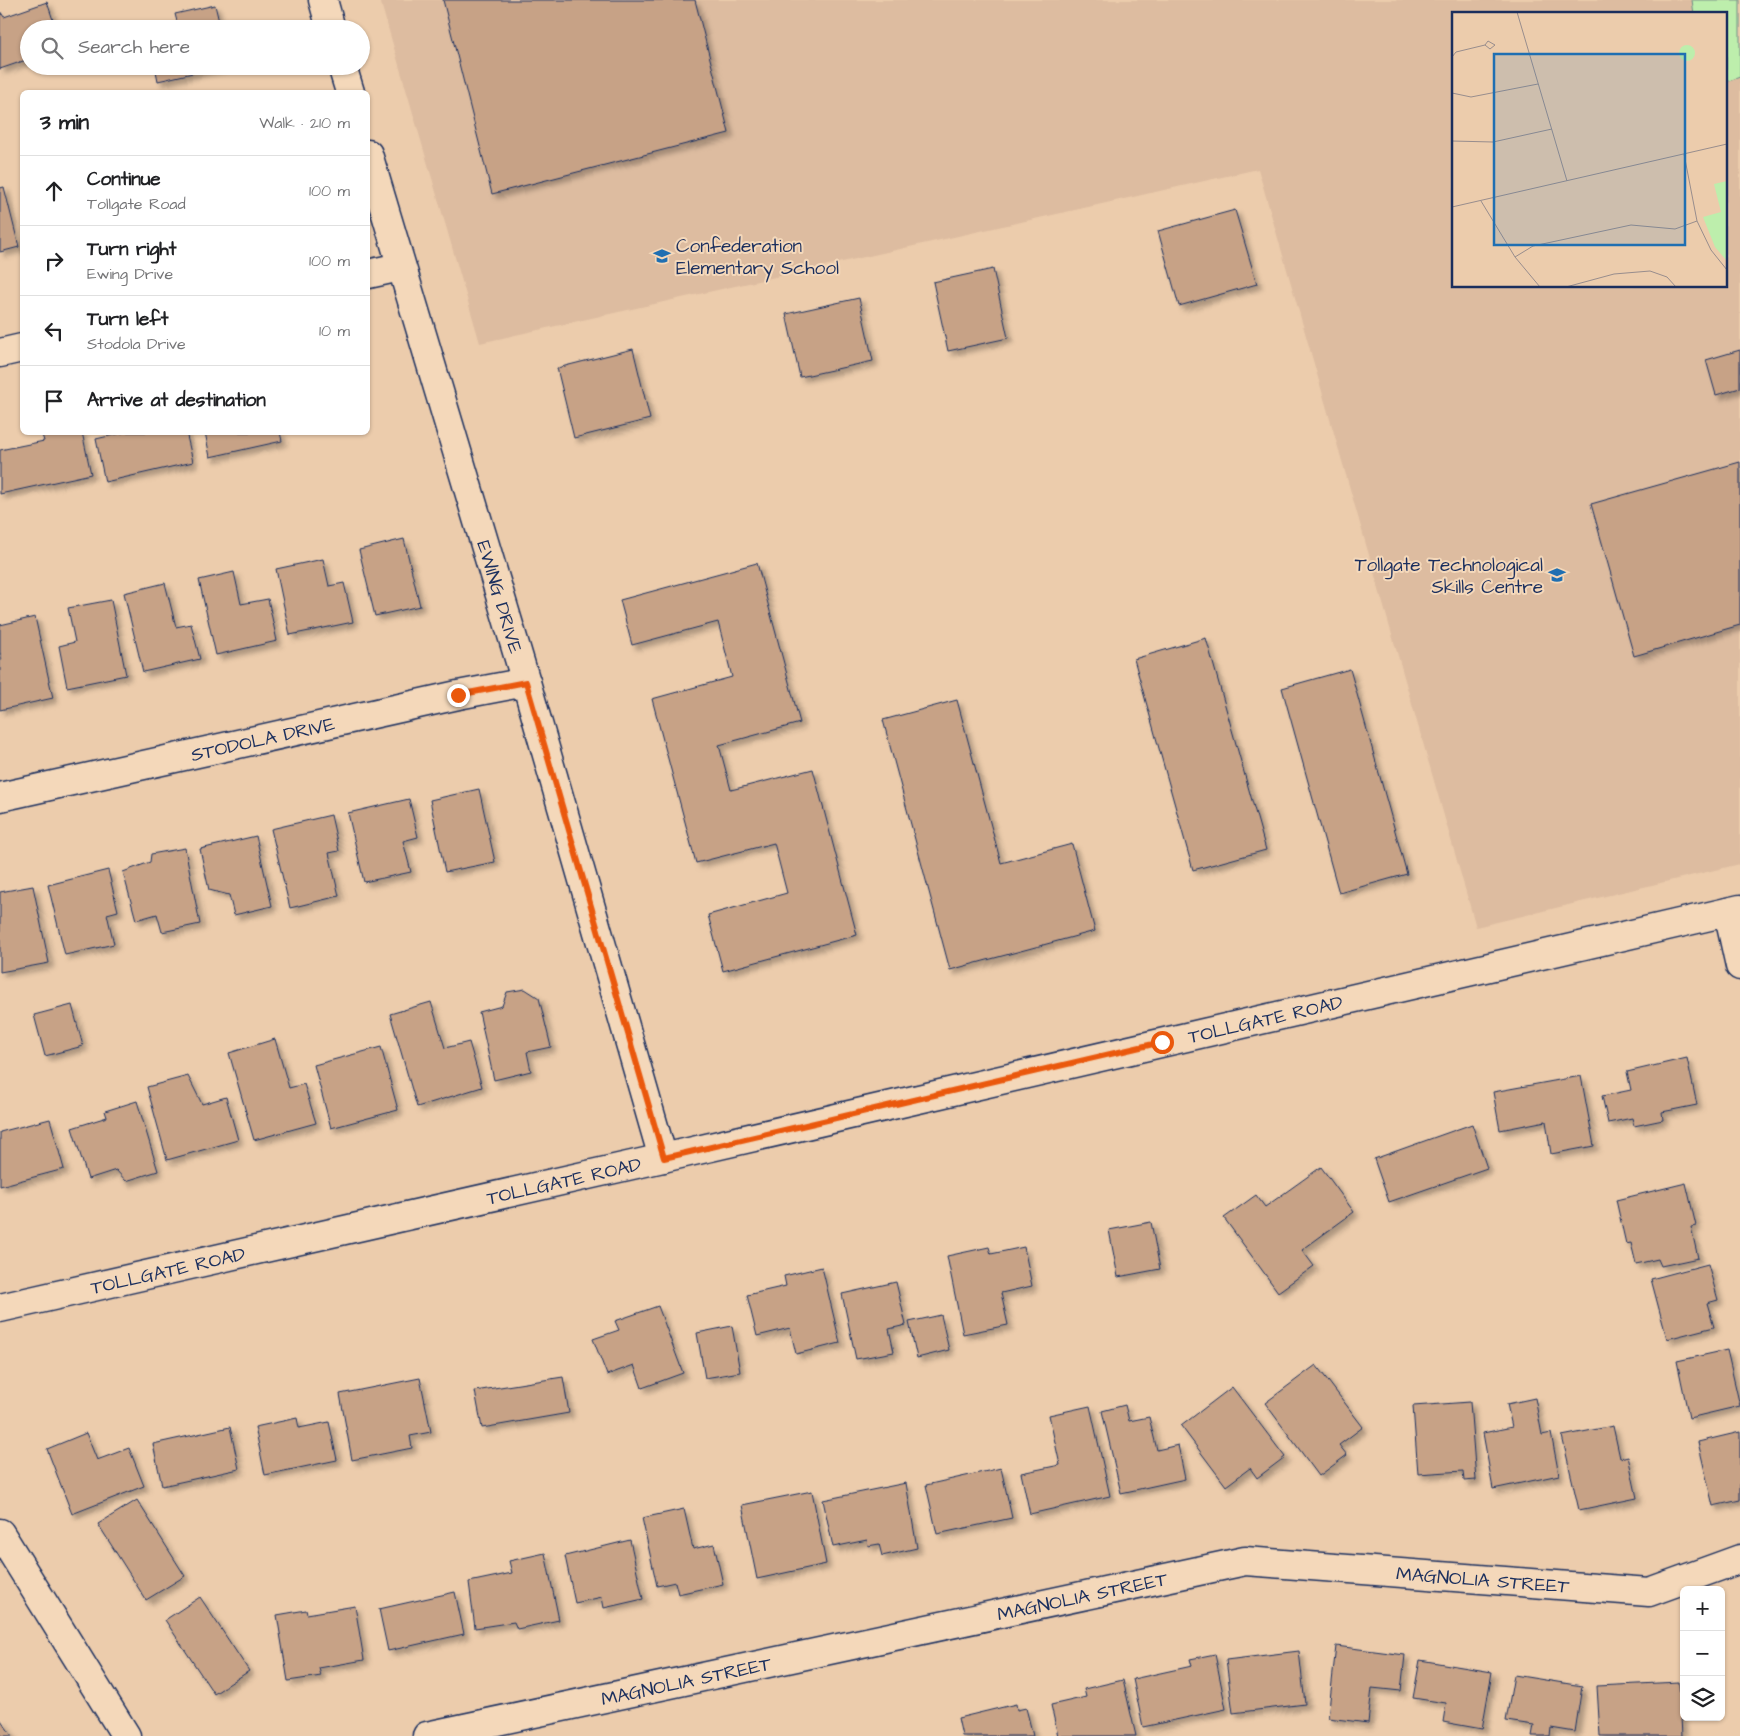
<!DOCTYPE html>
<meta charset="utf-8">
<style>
body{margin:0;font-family:"Architects Daughter",sans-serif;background:#f2f2f2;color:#202124}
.controls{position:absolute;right:15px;bottom:15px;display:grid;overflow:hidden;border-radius:8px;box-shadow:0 1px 4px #0004}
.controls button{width:45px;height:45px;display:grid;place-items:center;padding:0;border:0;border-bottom:1px solid #e0e0e0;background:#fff;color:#202124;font:25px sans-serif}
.stop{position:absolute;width:15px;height:15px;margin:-11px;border:4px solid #ea580c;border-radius:50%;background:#fff}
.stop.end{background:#ea580c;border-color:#fff;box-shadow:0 1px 5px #0008}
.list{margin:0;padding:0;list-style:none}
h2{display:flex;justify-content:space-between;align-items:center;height:65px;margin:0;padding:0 20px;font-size:21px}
h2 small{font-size:16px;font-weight:400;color:#757577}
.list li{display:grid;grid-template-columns:32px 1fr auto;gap:15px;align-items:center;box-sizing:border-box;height:70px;padding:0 20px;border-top:1px solid #e0e0e0}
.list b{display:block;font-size:19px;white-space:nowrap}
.list p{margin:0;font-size:16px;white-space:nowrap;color:#757577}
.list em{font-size:16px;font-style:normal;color:#757577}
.icon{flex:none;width:28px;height:28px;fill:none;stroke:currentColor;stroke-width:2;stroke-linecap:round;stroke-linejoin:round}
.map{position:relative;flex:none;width:1740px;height:1736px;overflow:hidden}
.search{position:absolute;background:#fff;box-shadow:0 1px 4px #0004;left:20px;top:20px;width:350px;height:55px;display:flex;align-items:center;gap:12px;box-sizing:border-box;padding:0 18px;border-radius:28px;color:#757577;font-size:19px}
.panel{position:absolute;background:#fff;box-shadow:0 1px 4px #0004;left:20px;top:90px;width:350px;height:345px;border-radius:8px}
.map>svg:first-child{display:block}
.built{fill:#ddbca0;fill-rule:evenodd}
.green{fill:#bdeeac;stroke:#6c8e85}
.building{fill:#c7a286;stroke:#1b2f5e;filter:url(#shadow)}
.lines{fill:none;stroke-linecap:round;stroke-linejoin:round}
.street-casing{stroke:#1b2f5e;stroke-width:31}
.secondary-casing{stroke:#1b2f5e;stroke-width:31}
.street{stroke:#f4d8ba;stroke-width:28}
.secondary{stroke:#f4d8ba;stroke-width:28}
.route{stroke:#ea580c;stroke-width:6}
.labels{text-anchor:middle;stroke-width:4;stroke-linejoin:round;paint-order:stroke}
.poi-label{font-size:19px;fill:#1b2f5e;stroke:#f4d8ba;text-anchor:start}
.street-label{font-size:19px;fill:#1b2f5e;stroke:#f4d8ba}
.inset-road{fill:none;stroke:#988d8d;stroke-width:1}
.view{fill:#1f6fb2;fill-opacity:0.15;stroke:#1f6fb2;stroke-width:2.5}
.inset-edge{fill:none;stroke:#1b2f5e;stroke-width:2.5}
</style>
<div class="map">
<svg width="1740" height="1736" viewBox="0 0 1740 1736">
<defs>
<filter id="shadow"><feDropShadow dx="4.5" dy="4.5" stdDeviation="2.5" flood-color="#0004"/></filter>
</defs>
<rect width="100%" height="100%" fill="#ecccac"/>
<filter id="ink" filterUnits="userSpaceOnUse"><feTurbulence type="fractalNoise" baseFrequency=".02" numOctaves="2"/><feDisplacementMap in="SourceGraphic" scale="10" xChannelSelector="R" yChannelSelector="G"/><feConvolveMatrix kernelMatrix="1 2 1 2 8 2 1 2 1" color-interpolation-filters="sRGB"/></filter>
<g filter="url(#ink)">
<path class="built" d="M380,0H1740V864L1476,927L1258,169L480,343ZM1454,14H1726V286H1454Z"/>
<path class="green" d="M1692,0H1740V77L1726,82V14H1694Z"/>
<path class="building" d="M443,0H695L729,133L492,194Z
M47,2L56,29H29V59L0,69V11L4,17Z
M215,5L220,26L229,25L230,29H179L175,14Z
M155,66H223L158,81Z
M4,187L19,247L0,252V188Z
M1235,210L1257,284L1179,306L1158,231Z
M993,269L1008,338L948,351L933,282Z
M859,298L873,361L800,377L786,314Z
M633,349L650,419L574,438L557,368Z
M1740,350V388L1716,395L1706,360Z
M53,432H82L91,474L0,494V450L44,441L42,435Z
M126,432H186L193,462L105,482L96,439Z
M205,432H280L282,441L210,457Z
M1740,462V625L1634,656L1591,504Z
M404,539L420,606L375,616L359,550Z
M323,559L329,586L344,583L353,622L290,635L276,569Z
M757,563L800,723L719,745L731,790L813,769L857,935L723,971L708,915L787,893L774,843L696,863L652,699L732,677L718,622L632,645L620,600Z
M234,572L241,604L268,599L277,641L216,655L199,580Z
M165,583L176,627L191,624L200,659L143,672L124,593Z
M111,600L126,675L67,687L59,646L75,642L68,608Z
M35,617L53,698L0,710V660H2L0,652V625Z
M1206,638L1266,850L1193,870L1134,659Z
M1350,669L1407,874L1339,893L1282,688Z
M957,700L1001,863L1072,844L1095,931L950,970L883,720Z
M479,789L495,862L445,872L430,800Z
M409,799L418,837L403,841L411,872L364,882L348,813Z
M331,815L339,851L329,853L339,896L290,908L271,829Z
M256,836L272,906L234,915L229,895L209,890L200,849Z
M185,848L200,924L162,932L157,914L136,920L123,872L150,862L151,854Z
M108,870L118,911L107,914L114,944L65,955L48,885Z
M33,886L49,963L0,972V892Z
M525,989L539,998L551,1047L527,1052L531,1071L494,1080L479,1012L502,1006L507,992Z
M431,1002L445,1048L469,1042L482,1087L417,1107L390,1014Z
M72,1005L83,1046L45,1056L34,1015Z
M275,1039L289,1088L304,1084L316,1123L254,1140L229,1053Z
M381,1047L398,1110L331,1128L314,1065Z
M1687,1058L1697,1105L1662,1112L1663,1120L1634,1126L1632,1118L1608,1123L1602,1096L1631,1090L1627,1072Z
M188,1076L202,1104L226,1097L238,1140L167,1160L147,1087Z
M1581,1076L1594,1146L1551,1154L1546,1121L1500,1130L1493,1092Z
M137,1101L158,1171L126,1181L116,1170L88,1179L72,1128L107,1117L105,1111Z
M50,1119L64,1169L0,1186V1132Z
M1472,1124L1487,1168L1389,1202L1374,1159Z
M1321,1167L1354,1212L1302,1250L1314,1266L1278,1292L1224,1218L1256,1195L1265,1207Z
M1686,1183L1696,1226L1691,1227L1698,1258L1661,1266L1658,1259L1636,1264L1631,1243L1626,1244L1616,1200Z
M1151,1222L1160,1269L1118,1277L1109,1230Z
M989,1247L991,1254L1024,1247L1032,1286L1001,1293L1008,1325L963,1334L947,1256Z
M1708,1264L1718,1300L1707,1303L1714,1327L1667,1339L1651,1279Z
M822,1267L840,1343L796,1354L790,1328L757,1336L747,1295L786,1286L784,1276Z
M896,1282L906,1325L889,1329L894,1352L856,1359L842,1294Z
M658,1306L683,1373L642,1388L634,1365L607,1375L593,1339L619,1330L615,1321Z
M941,1315L949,1350L917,1358L909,1322Z
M732,1326L740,1372L705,1378L697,1333Z
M1727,1350L1740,1406L1689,1418L1677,1361Z
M1316,1365L1363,1427L1339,1445L1347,1455L1319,1476L1265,1403Z
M563,1377L569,1413L482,1428L475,1391Z
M420,1378L431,1432L410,1436L412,1448L352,1460L340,1394Z
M1232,1387L1285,1457L1257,1478L1250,1468L1226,1486L1181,1426Z
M1535,1398L1542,1435L1551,1433L1559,1475L1493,1489L1483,1433L1512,1427L1507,1404Z
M1470,1402L1476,1480L1464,1481L1463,1471L1418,1474L1413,1406Z
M1125,1405L1129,1421L1149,1417L1157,1450L1178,1445L1185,1479L1121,1493L1102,1411Z
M1090,1406L1110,1496L1030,1514L1021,1473L1060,1465L1049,1415Z
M297,1418L299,1428L329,1422L337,1460L265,1475L255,1427Z
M1613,1426L1620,1458L1628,1456L1637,1498L1579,1510L1562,1436Z
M230,1427L239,1469L162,1486L153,1444Z
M1740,1432V1500L1713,1506L1698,1442Z
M86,1433L97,1460L129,1448L144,1486L72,1514L47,1449Z
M1001,1468L1012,1518L937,1534L926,1485Z
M906,1483L917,1548L882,1556L879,1544L868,1546L867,1540L833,1547L823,1500Z
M812,1491L826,1564L757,1579L742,1505Z
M137,1500L185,1576L146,1600L98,1524Z
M684,1509L693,1549L714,1544L723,1584L678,1594L675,1582L657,1586L642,1518Z
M630,1540L643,1599L604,1608L602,1597L575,1603L565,1556Z
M545,1553L559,1620L517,1629L514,1622L475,1628L469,1582L512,1573L509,1561Z
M455,1592L464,1634L388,1651L379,1609Z
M200,1597L249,1671L214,1694L165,1620Z
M355,1606L364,1660L319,1668L321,1676L288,1681L277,1615L306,1610L307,1614Z
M1336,1646L1405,1655L1401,1691L1372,1688L1368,1723L1328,1718Z
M1299,1651L1305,1704L1233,1713L1226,1660Z
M1215,1654L1226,1709L1143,1727L1133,1679L1192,1666L1190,1659Z
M1420,1660L1492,1672L1482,1729L1443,1722L1446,1703L1413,1698Z
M1514,1675L1582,1686L1575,1732L1551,1728L1550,1736H1532L1534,1725L1506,1721Z
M1123,1680L1136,1736H1058L1051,1705L1086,1697L1084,1689Z
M1679,1682L1682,1736H1600L1597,1686Z
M1016,1704L1017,1710L1026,1708L1033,1736H962L958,1718Z
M1,1720L12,1736H0V1721Z"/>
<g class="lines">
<g class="street-casing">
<g id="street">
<path d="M368,274L400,267"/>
<path d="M0,353L22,348"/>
<path id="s1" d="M0,797L458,695L526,682"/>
<path d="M1728,912L1740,966"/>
<path d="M0,1533L126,1736"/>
<path id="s2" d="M427,1736L1245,1561L1649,1592L1740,1559"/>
</g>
</g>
<g class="secondary-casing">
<g id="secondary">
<path d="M323,0L331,29"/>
<path d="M342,66L350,92"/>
<path id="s3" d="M368,154L526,682L663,1158"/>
<path id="s4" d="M0,1308L663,1158L1740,909"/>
</g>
</g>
<use href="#street" class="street"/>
<use href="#secondary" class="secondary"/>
</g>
</g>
<g class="lines" filter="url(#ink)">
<path class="route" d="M458,695L526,682L664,1158L1162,1042"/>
</g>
<defs>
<g id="school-bare" transform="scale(1.35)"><path d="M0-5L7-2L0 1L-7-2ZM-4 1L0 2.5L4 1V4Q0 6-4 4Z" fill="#1f6fb2" stroke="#f4d8ba" stroke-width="2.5" paint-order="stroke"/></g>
</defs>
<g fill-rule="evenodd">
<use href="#school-bare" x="662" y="256"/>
<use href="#school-bare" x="1557" y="575"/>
</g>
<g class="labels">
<g class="poi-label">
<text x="676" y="252">Confederation<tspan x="676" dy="22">Elementary School</tspan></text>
<text x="1543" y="571" text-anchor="end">Tollgate Technological<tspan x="1543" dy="22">Skills Centre</tspan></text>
</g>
<g class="street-label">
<text dy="7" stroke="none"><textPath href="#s3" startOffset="462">EWING DRIVE</textPath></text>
<text dy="7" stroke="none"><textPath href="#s1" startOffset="269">STODOLA DRIVE</textPath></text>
<text dy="7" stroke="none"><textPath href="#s4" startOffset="1298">TOLLGATE ROAD</textPath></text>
<text dy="7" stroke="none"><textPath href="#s4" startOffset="578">TOLLGATE ROAD</textPath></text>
<text dy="7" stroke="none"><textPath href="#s4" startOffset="172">TOLLGATE ROAD</textPath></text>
<text dy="7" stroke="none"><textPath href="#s2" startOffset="1075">MAGNOLIA STREET</textPath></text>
<text dy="7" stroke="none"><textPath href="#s2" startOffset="670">MAGNOLIA STREET</textPath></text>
<text dy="7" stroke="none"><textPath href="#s2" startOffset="265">MAGNOLIA STREET</textPath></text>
</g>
</g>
<g transform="translate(1452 12)">
<rect width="275" height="275" fill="#ecccac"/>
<path d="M227 41a8 8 0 1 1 16 0a8 8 0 1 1-16 0ZM275,169V249L263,235L251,205L269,200L262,172Z" fill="#bdeeac"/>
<path class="inset-road" d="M65,0L115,169M0,45L4,40L33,33L36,29L43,33L38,37L33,33M0,81L19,85L86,72M0,129L41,130L100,117M232,142L245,209L259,238L275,258M29,189L63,245L88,275M0,195L275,132M63,245L81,234L179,213L223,217L245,209M114,275L162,262L198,259L215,265L224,275"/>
<path class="view" d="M42,42H233V233H42Z"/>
<rect width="275" height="275" class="inset-edge"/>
</g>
</svg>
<div class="controls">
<button>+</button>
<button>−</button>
<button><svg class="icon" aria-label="layers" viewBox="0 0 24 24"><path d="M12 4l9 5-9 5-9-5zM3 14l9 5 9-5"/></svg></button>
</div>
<div class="stop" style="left:1162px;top:1042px"></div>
<div class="stop end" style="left:458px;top:695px"></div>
<div class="search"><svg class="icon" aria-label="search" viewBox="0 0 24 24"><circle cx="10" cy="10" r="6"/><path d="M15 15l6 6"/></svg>Search here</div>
<section class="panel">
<h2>3 min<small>Walk · 210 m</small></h2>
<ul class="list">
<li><svg class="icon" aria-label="ahead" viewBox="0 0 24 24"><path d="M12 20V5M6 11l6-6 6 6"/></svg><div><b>Continue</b><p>Tollgate Road</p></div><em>100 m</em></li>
<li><svg class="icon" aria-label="right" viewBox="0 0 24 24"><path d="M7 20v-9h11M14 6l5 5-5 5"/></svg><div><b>Turn right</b><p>Ewing Drive</p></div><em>100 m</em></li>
<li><svg class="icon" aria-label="left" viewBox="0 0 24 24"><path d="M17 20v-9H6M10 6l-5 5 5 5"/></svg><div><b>Turn left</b><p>Stodola Drive</p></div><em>10 m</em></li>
<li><svg class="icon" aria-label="arrive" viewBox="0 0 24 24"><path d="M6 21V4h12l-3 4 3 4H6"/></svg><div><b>Arrive at destination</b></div></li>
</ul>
</section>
</div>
